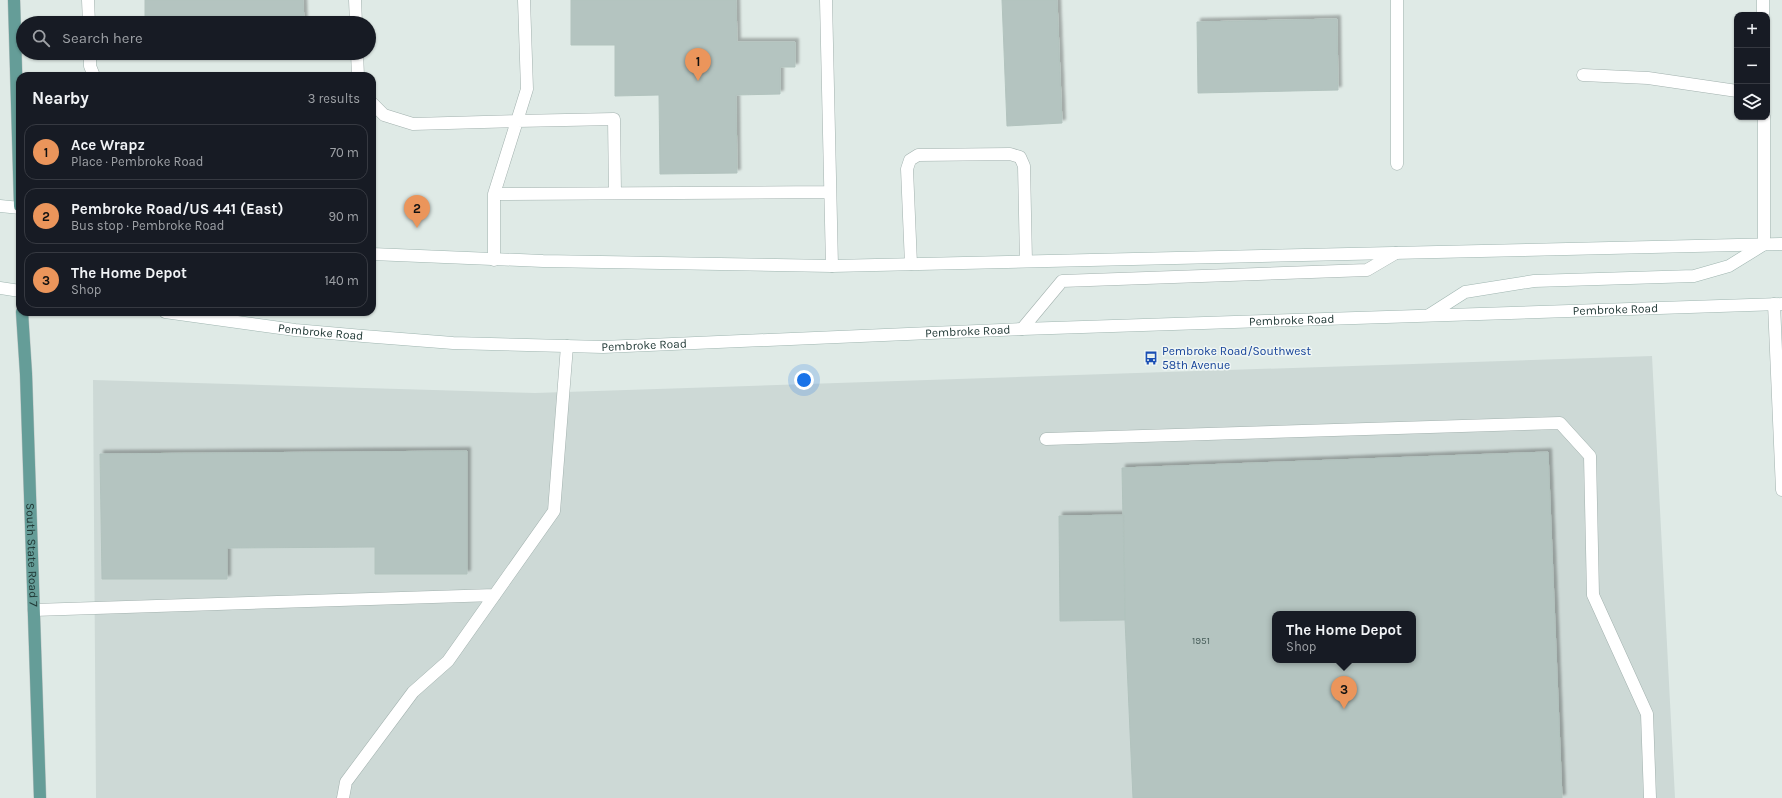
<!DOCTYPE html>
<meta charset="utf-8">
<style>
body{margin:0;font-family:Karla,sans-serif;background:#20242c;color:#f1f3f6}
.controls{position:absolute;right:12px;top:12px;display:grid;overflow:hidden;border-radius:8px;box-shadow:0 1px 3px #0004}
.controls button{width:36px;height:36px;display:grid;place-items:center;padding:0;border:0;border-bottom:1px solid #363941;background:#171b24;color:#f1f3f6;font:20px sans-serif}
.you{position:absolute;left:804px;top:380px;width:14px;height:14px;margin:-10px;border:3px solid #fff;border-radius:50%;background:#1a73e8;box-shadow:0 0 0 6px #1a73e833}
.badge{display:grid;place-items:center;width:26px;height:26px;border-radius:50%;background:#eb955b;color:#111;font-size:13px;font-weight:700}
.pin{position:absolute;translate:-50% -33px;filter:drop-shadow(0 1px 2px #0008)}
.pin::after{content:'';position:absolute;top:21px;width:14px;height:12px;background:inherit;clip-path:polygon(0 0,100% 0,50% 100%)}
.popup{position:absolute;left:1272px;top:611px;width:144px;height:52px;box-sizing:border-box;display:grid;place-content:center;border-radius:8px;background:#171b24;filter:drop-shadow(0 1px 3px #0005);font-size:13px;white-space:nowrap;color:#9ea1a6}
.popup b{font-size:15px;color:#f1f3f6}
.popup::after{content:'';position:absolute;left:50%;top:100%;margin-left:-8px;border:8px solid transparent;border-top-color:#171b24}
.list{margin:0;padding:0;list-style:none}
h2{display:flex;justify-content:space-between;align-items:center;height:52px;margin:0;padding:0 16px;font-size:17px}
h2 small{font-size:13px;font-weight:400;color:#9ea1a6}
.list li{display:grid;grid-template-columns:26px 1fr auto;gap:12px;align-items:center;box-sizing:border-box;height:56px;margin:0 8px 8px;padding:0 8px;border:1px solid #363941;border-radius:12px}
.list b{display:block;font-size:15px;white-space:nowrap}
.list p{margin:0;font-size:13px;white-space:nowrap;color:#9ea1a6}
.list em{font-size:13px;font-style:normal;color:#9ea1a6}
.icon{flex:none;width:22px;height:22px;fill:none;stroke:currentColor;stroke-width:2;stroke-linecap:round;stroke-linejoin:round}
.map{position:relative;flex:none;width:1782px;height:798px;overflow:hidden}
.search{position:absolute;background:#171b24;box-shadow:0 1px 3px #0004;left:16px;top:16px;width:360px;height:44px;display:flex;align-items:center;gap:10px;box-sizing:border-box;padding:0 14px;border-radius:22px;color:#9ea1a6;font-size:15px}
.panel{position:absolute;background:#171b24;box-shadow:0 1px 3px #0004;left:16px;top:72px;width:360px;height:244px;border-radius:12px}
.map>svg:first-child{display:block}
.built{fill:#cdd9d6;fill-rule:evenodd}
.building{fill:#b4c4c0;stroke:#b2c3be;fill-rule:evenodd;filter:url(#shadow)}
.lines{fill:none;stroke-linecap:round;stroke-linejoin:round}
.lane-casing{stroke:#a2b1ae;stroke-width:13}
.street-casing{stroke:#a2b1ae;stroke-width:13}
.secondary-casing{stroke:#9fb5b0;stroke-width:13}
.primary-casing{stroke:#bcc4c3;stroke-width:13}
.lane{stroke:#fff;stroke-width:12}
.street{stroke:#fff;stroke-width:12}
.secondary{stroke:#fff;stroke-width:12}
.primary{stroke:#659d98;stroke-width:12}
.labels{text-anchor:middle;stroke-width:3;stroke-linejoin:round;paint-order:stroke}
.number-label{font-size:10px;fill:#465c58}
.street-label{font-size:12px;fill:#213936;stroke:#eff6f4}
.transit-label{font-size:12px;fill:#164399;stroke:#eff6f4;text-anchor:start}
</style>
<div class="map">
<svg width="1782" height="798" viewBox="0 0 1782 798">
<defs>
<filter id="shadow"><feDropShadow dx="3.5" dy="-3.5" stdDeviation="1" flood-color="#0004"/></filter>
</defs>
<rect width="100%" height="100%" fill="#dfeae6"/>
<path class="built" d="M1652,356L1675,798H96L93,380L535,393ZM1275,614H1413V660H1275Z"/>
<path class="building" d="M145,0H303L304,23H145Z
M571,0H736L737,42H795V67H780V94L736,95L737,173L660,174L659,95L615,96V45H571Z
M1002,0H1057L1062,123L1007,126Z
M1337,19L1338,90L1198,93L1197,22Z
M467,451V574H375V547L227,548V579H102L100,454Z
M1548,452L1562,798H1133L1125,620L1122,468ZM1275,614H1413V660H1275Z
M1124,515L1125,620L1060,621L1059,516Z"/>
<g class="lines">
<g class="lane-casing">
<path id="lane" d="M88,0L89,23
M355,0L356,23
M524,0L527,89L517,121L614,119L615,193
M826,0L832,266
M90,53V66L94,76
M357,53L358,76
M1583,75L1648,78L1737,91
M372,103L384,115L413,124L517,121L494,194V260
M1397,164V0
M494,194L830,192
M911,264L907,169L910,160L918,155L1010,154L1020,157L1024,166L1026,261
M1022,329L1062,281L1367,270L1396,253
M1046,439L1560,423L1590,456L1593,595L1647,714L1650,798
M34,610L495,595
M343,798L346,782L413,692L448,661L554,511L567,346"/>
</g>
<g class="street-casing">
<path id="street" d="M1763,0V15
M1764,117V244
M1774,304L1782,490"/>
</g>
<g class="secondary-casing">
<g id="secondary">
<path d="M0,206L20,208"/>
<path d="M372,254L543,261L832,266L1782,244"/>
<path d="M0,288L20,291"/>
<path id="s1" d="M165,312L295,330L363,336L453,343L603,347L1022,329L1782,304"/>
<path d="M1429,315L1465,292L1534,281L1694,276L1729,266L1763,245"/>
</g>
</g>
<g class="primary-casing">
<g id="primary">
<path d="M14,0L20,206"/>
<path id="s2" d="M22,312L26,374L40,798"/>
</g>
</g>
<use href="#lane" class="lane"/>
<use href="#street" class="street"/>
<use href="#secondary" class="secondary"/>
<use href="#primary" class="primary"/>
</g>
<defs>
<g id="bus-bare" transform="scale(1.08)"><path d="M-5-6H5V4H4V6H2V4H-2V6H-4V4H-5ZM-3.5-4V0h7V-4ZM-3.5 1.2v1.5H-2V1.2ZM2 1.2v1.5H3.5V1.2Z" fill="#1a4fb4" stroke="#eff6f4" stroke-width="2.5" paint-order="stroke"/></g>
</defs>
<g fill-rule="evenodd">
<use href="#bus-bare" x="1151" y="358"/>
</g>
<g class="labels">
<g class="number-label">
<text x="1201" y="644">1951</text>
</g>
<g class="street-label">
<text dy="4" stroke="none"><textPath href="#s1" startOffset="1453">Pembroke Road</textPath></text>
<text dy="4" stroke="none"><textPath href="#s1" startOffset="1129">Pembroke Road</textPath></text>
<text dy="4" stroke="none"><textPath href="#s1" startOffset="805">Pembroke Road</textPath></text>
<text dy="4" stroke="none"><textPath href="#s1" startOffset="157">Pembroke Road</textPath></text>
<text dy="4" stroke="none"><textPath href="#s1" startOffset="481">Pembroke Road</textPath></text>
<text dy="4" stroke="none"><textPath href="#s2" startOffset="243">South State Road 7</textPath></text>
</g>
<g class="transit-label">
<text x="1162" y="355">Pembroke Road/Southwest<tspan x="1162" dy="14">58th Avenue</tspan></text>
</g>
</g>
</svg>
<div class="controls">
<button>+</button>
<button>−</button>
<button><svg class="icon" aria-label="layers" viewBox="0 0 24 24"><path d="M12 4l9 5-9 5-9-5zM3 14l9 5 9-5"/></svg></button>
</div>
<div class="you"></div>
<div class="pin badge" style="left:698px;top:81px">1</div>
<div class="pin badge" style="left:417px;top:228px">2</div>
<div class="pin badge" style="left:1344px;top:709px">3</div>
<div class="popup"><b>The Home Depot</b>Shop</div>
<div class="search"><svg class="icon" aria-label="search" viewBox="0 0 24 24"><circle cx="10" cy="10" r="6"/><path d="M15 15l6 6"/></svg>Search here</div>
<section class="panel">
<h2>Nearby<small>3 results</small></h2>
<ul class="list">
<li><span class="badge">1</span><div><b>Ace Wrapz</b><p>Place · Pembroke Road</p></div><em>70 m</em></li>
<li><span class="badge">2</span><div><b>Pembroke Road/US 441 (East)</b><p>Bus stop · Pembroke Road</p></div><em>90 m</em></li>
<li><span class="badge">3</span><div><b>The Home Depot</b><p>Shop</p></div><em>140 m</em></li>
</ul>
</section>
</div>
